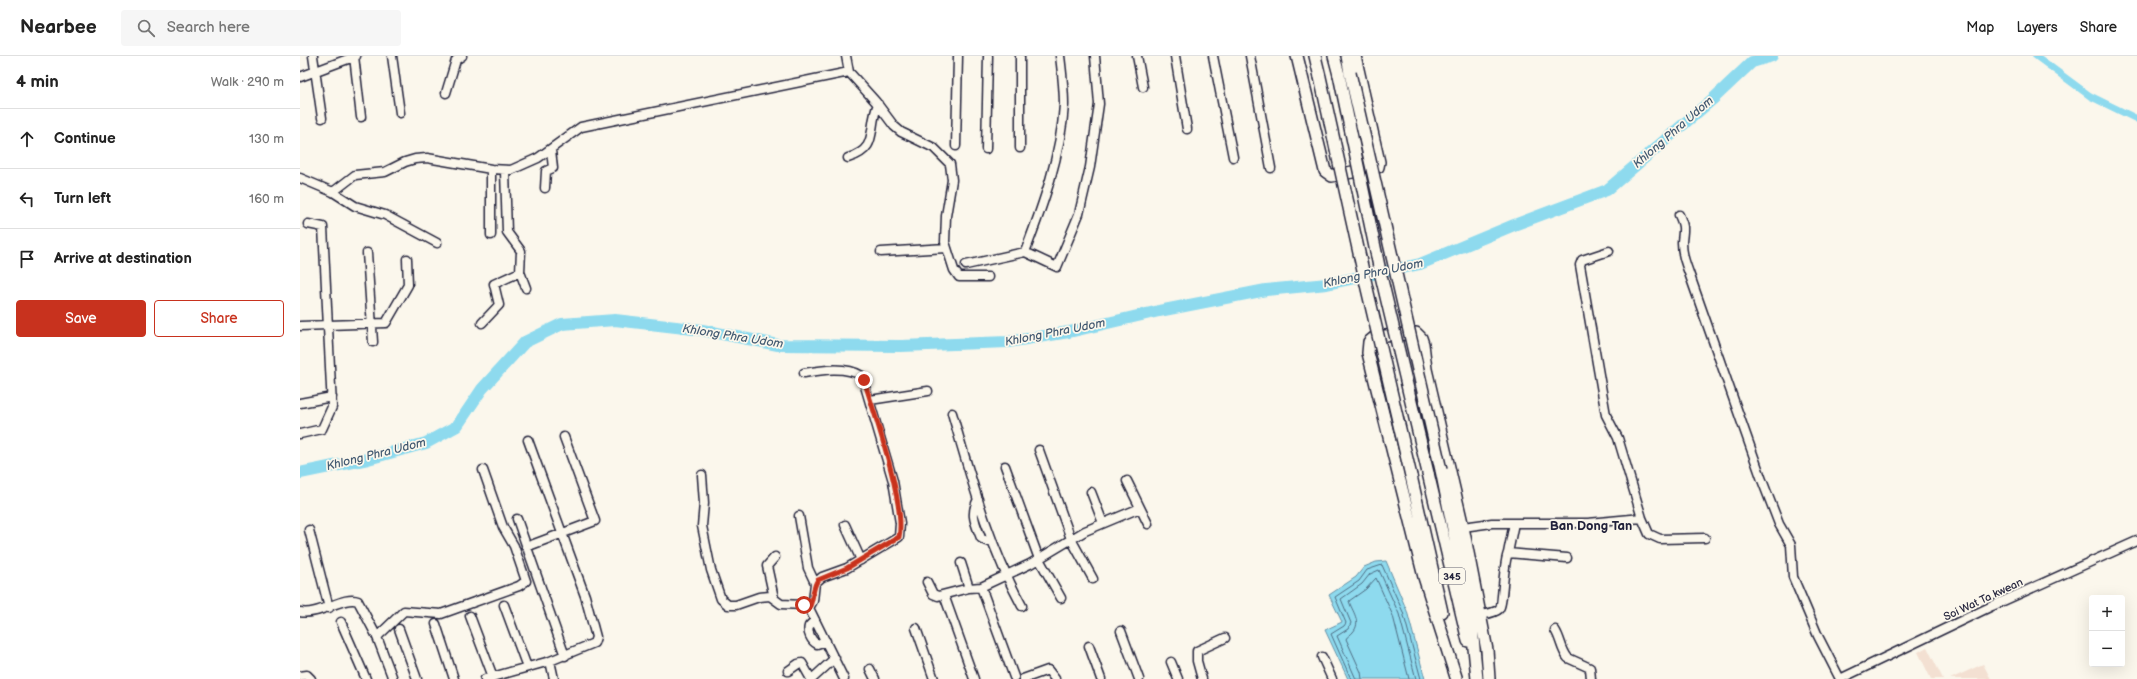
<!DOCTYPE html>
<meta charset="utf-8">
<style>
body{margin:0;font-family:"Balsamiq Sans",sans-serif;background:#f6f6f6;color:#222}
.controls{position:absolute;right:12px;bottom:12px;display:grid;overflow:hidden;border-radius:4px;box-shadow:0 4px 16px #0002}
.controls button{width:36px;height:36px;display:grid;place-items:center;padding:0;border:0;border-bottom:1px solid #e0e0e0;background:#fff;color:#222;font:20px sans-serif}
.stop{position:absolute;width:12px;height:12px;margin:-9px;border:3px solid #c8321e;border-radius:50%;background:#fff}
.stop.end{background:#c8321e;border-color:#fff;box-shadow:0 1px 4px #0008}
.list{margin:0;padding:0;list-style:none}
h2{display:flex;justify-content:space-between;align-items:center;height:52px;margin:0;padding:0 16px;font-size:17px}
h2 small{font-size:13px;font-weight:400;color:#767676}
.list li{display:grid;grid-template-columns:26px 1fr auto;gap:12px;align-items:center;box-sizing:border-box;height:60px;padding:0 16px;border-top:1px solid #e0e0e0}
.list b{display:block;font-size:15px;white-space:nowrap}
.list em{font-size:13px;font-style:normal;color:#767676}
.actions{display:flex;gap:8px;padding:12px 16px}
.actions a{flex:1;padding:9px 0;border:1px solid #c8321e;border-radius:4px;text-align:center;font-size:14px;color:#c8321e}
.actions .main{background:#c8321e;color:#fff}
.icon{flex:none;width:22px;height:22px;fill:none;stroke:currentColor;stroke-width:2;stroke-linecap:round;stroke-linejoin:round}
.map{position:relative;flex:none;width:1837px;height:623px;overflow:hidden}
header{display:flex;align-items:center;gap:24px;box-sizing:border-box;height:56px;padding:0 20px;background:#fff;border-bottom:1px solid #e0e0e0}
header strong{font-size:19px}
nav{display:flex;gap:22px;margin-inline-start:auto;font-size:14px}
.search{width:280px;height:36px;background:#f6f6f6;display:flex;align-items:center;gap:10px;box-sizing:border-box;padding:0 14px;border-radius:4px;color:#767676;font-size:15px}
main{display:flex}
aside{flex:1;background:#fff}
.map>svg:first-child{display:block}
.built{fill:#f3e0d2}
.water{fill:#8edaee;stroke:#6390a6}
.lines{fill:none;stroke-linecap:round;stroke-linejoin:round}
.shore{stroke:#4d6c83;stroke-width:1}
.canal{stroke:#8edaee;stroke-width:7}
.river{stroke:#8edaee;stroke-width:12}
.minor-casing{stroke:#22223b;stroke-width:11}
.major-casing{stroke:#22223b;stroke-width:14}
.minor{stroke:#fbf7ec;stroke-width:8}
.major{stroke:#fbf7ec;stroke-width:11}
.major-bridge-casing{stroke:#22223b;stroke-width:14;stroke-linecap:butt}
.major-bridge{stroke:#fbf7ec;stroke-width:11}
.route{stroke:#c8321e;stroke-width:5}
.labels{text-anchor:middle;stroke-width:3.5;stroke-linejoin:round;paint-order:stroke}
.shield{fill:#fbf7ec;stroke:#636270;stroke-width:1}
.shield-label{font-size:10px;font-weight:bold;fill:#22223b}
.street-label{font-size:11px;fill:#22223b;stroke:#fbf7ec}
.water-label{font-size:12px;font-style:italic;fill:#425971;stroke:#fbf7ec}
.quarter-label{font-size:13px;font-weight:bold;fill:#22223b;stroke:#fbf7ec}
</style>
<header>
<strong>Nearbee</strong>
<div class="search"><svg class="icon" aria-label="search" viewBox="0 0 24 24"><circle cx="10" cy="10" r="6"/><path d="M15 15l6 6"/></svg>Search here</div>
<nav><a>Map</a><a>Layers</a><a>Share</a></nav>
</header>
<main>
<aside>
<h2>4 min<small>Walk · 290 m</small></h2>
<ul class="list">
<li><svg class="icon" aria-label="ahead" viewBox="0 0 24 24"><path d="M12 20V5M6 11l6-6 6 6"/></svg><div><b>Continue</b></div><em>130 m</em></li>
<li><svg class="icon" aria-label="left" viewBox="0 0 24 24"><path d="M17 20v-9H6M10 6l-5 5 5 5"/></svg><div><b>Turn left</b></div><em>160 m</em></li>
<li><svg class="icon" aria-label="arrive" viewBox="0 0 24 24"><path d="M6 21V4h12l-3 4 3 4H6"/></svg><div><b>Arrive at destination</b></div></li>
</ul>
<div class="actions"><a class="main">Save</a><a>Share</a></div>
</aside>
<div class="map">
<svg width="1837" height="623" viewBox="0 0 1837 623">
<rect width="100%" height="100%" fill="#fbf7ec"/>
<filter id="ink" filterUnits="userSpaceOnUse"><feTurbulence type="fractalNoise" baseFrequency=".025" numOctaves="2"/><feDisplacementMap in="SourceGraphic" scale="8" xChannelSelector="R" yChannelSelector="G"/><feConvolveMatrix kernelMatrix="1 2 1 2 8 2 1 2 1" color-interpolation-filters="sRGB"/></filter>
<g filter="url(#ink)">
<path class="built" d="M1627,591L1643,623H1631L1618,596Z
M1683,608L1691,623H1650Z"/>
<path class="water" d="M1086,505L1107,555L1125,623H1048L1025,574L1042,566L1029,539L1056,521L1064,511L1076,506Z"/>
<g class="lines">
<path class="shore" d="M1051,623L1031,578L1044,570L1046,567L1035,541L1059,525L1067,514L1082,509L1103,556L1121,623
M1056,623L1037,580L1048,573L1051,567L1041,543L1062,528L1070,518L1079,514L1099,558L1116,623
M1062,623L1061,616L1046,583C1047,580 1051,579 1053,576C1062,566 1052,555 1049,545L1066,533L1076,522L1093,560L1109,623"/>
<path class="canal" d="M1736,0L1790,40L1837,63"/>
<path class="river" d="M0,417L68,403L126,387L157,370L182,333L225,286L262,268L315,264L402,274L478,289L601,290L708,286L769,276L859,255L966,234L1027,228L1120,208L1214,169L1307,134L1414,42L1452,6L1472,0"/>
<g class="minor-casing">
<path id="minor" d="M13,0L22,62
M54,0L61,61
M92,0L100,57
M546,0L549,16L576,46L594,70L601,76L634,92L650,108L652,124L646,160L645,186L654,214L659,221H688
M837,0L843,31
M875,0L887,73
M913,0L933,101
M950,0L971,112
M0,21L56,0
M146,37L156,4L162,0
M656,90L658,0
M720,92V0
M686,93L688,0
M548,102C580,92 567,74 578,48
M191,113V179
M205,115L207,176L221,195L220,216L226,232
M0,122L33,136L55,119L85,116L105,106L115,103L127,102L191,113L211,114L238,102L281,71L549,16
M245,132L246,115L253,112L251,94
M33,136L55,150L85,159L137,187
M1379,159C1385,172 1383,173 1382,186C1382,198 1385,206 1389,217L1462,424L1479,468L1491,489L1493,521L1518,580L1540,623
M1309,195L1282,204L1280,209L1306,359L1318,382L1342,462L1349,478L1360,483L1405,482
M581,196L646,192
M725,196C743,149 761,99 764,49C764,33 762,16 760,0
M67,197L73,286
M666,209L725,196L757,211L779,158L790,111L799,48L795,0
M182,267L199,249L194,228L220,216
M0,270L86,267L108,229L107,203
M504,317C521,314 546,310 562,320L593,425L600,467L599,481L547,512L522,521L515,527
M570,344L628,335
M0,347L32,341
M652,357C671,422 689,490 722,550
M0,378L22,373L32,351L23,171L8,168
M739,394L771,483L793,523
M705,410L739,503L761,542
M402,419L404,447L402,470L411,514L421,543L428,549H436L459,541L470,540L481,548L504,549L509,552L544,623
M827,425L848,468
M791,436L803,467
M678,443C670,459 675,466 681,482L686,485L692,484
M499,460L508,512L515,527L513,545L509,552
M217,463L265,600
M545,469L561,504
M1163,471L1192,467H1288L1342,462
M9,474L29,552
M226,491L295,465L264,381
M1208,497L1214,467
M661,507L669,532
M627,526L633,538L638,540L669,532L681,531L730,508L785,475L840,452
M681,531L714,621
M644,539L674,623
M474,542L467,510L475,501
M204,549L227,611
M0,556C19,560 44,539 58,545L77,581L93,623
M1181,559C1186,558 1195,557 1199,553C1203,550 1203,508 1208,497L1267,502
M170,560L193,621
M515,564L509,570C507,576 511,585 517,588L526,585
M41,566L66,623
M136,568L154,623
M616,572L634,623
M99,573L117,623
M1255,574C1261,583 1261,594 1268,602L1290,612L1291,623
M821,575L839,623
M77,581L104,555L141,558L219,530L226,525L214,490L203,471L183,414
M789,590L801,623
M1022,601L1032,623
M250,605L254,623
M871,606L878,623
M570,613L575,623
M488,615L498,608L502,607L511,623
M0,620L7,619L11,623
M185,623L250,605L294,587L296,581L285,540L228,384
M512,623L535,602
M723,623L748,614L755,623
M902,623L897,605V595L925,582
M1540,623L1692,550L1837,485"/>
</g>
<g class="major-casing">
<path id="major" d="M997,0L1025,115L1032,120L1078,111L1079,106L1055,0
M1015,0L1020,21
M1034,0L1039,19
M1047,0L1050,17
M1141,414L1171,561L1177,623
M1128,417L1168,585
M1111,420L1142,556
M1156,621L1124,521L1068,297L1069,286L1075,281L1116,277L1121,282L1123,288L1126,313L1163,471L1187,594L1189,623"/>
</g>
<use href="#minor" class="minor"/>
<use href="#major" class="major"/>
<g class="major-bridge-casing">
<path id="major-bridge" d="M1050,17L1141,414
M1039,19L1081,220L1128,417
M1020,21L1065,224L1111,420"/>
</g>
<use href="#major-bridge" class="major-bridge"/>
</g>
</g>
<g class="lines" filter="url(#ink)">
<path class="route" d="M504,549L509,552C514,543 512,531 518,524L547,512L599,481C606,449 575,359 564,324"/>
</g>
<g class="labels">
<rect class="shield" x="1139" y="512" width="26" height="16" rx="3"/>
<g class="shield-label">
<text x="1152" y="524">345</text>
</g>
<g class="street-label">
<text transform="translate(1683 543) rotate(-25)" y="4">Soi Wat Ta kwean</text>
</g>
<g class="water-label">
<text transform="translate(1373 76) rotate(-41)" y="4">Khlong Phra Udom</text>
<text transform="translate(1073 217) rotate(-12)" y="4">Khlong Phra Udom</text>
<text transform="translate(755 276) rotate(-11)" y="4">Khlong Phra Udom</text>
<text transform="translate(433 280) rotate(9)" y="4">Khlong Phra Udom</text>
<text transform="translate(76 398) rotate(-14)" y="4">Khlong Phra Udom</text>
</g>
<g class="quarter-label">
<text x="1291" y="474">Ban Dong Tan</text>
</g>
</g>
</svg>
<div class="controls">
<button>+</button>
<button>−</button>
</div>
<div class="stop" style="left:504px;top:549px"></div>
<div class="stop end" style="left:564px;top:324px"></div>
</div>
</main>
